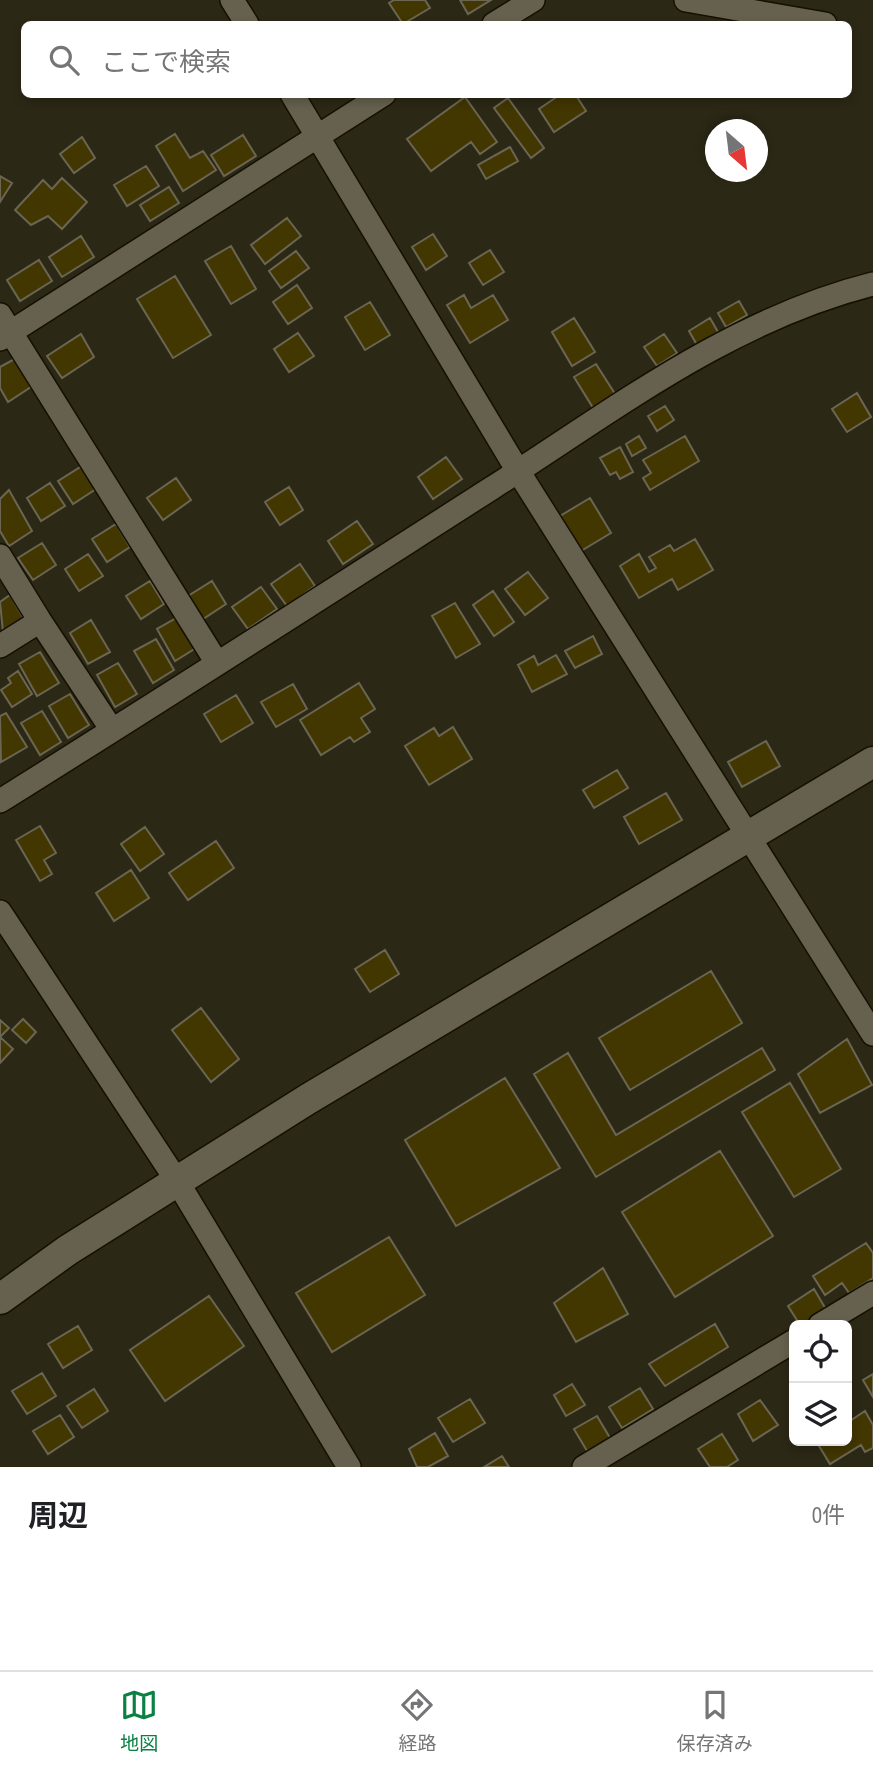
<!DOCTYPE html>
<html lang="ja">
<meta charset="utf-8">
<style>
body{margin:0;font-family:"PT Sans Narrow","Noto Sans JP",sans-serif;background:#f2f2f2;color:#202124}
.controls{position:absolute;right:21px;bottom:21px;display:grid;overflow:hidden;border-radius:10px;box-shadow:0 4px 10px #0003}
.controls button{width:63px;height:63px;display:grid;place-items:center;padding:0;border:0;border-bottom:2px solid #e0e0e0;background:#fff;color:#202124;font:35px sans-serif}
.compass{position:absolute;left:705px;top:119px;width:63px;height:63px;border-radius:50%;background:#fff;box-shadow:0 4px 10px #0003;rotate:152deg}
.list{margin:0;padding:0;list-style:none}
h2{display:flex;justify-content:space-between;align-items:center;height:91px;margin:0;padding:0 28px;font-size:30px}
h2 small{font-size:23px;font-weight:400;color:#757577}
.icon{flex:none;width:38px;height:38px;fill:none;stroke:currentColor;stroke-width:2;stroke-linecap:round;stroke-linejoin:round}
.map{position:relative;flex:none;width:873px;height:1467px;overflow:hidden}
.search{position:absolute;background:#fff;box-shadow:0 4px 10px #0003;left:21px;right:21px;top:21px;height:77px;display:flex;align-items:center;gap:18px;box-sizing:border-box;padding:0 24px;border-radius:10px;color:#757577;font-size:26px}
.sheet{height:203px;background:#fff}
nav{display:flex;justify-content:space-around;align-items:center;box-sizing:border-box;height:98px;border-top:2px solid #e0e0e0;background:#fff;font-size:19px;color:#757577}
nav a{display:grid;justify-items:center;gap:4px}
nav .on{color:#0b8043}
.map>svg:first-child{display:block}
.building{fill:#423601;stroke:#6b6653;stroke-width:2}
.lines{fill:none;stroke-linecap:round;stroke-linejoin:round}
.minor-casing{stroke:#151002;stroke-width:26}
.tertiary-casing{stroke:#151002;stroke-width:33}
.minor{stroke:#66614e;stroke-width:23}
.tertiary{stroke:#66614e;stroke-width:30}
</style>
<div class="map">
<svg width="873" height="1467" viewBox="0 0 873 1467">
<rect width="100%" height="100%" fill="#2c2816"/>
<path class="building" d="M394,0H425L430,8L403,24L389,3Z
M460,0H491L468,14Z
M561,94H575L586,111L554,132L539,109Z
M465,97L497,142L480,154L471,142L431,171L407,139Z
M508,98L544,148L531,158L494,108Z
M175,134L190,158L203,151L216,170L183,191L156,146Z
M243,135L256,156L224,176L211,155Z
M82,137L95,158L74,173L60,154Z
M510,147L518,161L486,179L478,165Z
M146,166L159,186L127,206L114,185Z
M0,176L12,183L0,202Z
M62,178L87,202L62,229L48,216L31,225L15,210L43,180L52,189Z
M169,187L179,203L150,221L140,205Z
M287,218L301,236L265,264L251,245Z
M433,234L447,256L426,270L412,247Z
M81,236L94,257L62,277L49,257Z
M231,246L256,289L231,304L205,261Z
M490,250L504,272L483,285L469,263Z
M296,251L309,268L281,288L269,271Z
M39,260L52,281L20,301L7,280Z
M175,276L211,335L173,358L137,299Z
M297,285L312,308L288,324L273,302Z
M464,295L471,308L493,295L508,320L470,343L447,305Z
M739,301L747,315L726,327L718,313Z
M370,302L390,335L365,350L345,317Z
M574,318L595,352L572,366L552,332Z
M710,318L718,332L697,345L689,331Z
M298,333L314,356L289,372L274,349Z
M81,334L94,357L62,378L47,356Z
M664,334L677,353L657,366L644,347Z
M20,356L37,383L8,402L0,388V367Z
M596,364L617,397L595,411L574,377Z
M857,393L871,417L847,432L832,409Z
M665,406L674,420L657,431L648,416Z
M639,436L646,448L632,456L626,444Z
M685,436L699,461L650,490L643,478L651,473L643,460Z
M620,447L633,472L620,479L616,472L610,475L600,458Z
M446,457L462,479L433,499L418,477Z
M82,466L96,489L73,504L58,481Z
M176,478L191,500L163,520L147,498Z
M50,483L65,506L41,521L27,498Z
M289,487L303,510L280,525L265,502Z
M9,490L32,531L9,546L0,531V499Z
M590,498L611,533L581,551L560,516Z
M357,521L373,544L343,564L328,541Z
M116,524L130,547L107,562L92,539Z
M695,539L713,570L678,590L672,579L639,598L620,566L639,554L649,572L656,568L649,557L670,545L674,551Z
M42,543L56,565L33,580L18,558Z
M88,554L103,576L79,591L65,569Z
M300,564L315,586L287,606L271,584Z
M528,572L548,598L525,615L505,589Z
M150,581L164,604L141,619L126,596Z
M212,581L226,604L203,619L188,596Z
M261,587L277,609L248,629L232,607Z
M493,591L514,622L494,636L473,605Z
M10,595L24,619L3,632L0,602Z
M455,603L480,644L456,658L432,616Z
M178,617L196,648L175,661L157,629Z
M91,620L110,652L88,664L70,633Z
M593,636L602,654L575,668L565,651Z
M156,639L174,670L153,683L134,651Z
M40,652L59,683L37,696L19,664Z
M556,655L567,674L532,692L518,665L534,656L538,665Z
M118,663L137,694L115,707L97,675Z
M18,671L32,694L12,707L1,690L11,683L8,678Z
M359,683L375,709L361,718L370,732L354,742L350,737L321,755L300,720Z
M293,684L307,709L276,727L261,702Z
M70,694L89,725L68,738L49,706Z
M236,695L253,723L221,742L204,714Z
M42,711L61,742L40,755L21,723Z
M6,713L27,747L1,762L0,716Z
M453,727L472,759L429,785L405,746L434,728L439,736Z
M766,741L780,766L742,787L728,762Z
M617,770L628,788L594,808L583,790Z
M666,793L682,820L639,844L624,817Z
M40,826L56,853L44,860L52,874L40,881L16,840Z
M145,827L164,854L140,871L121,844Z
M216,841L234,868L188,900L169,873Z
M131,870L149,898L114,921L96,893Z
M385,950L399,974L370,992L355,969Z
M711,971L742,1023L630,1090L599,1038Z
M201,1008L239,1059L211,1082L172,1030Z
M23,1019L36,1032L26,1043L12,1030Z
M0,1020L9,1028L0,1037L13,1049L0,1063Z
M847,1039L872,1085L820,1113L798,1074Z
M762,1048L775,1070L596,1177L534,1074L568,1053L616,1135Z
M505,1078L560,1168L456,1226L405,1140Z
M790,1083L841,1169L794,1197L742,1112Z
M720,1151L773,1236L675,1297L622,1212Z
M389,1237L425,1295L332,1352L296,1293Z
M866,1243L873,1253V1278L849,1293L842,1283L825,1295L813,1276Z
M603,1268L628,1314L576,1342L554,1303Z
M814,1289L827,1311L800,1325L788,1306Z
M209,1296L244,1346L165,1401L130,1350Z
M715,1324L728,1347L665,1386L649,1364Z
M78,1326L92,1350L63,1368L48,1344Z
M42,1373L56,1396L27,1414L12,1391Z
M873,1374V1397L863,1380Z
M572,1384L585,1405L566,1416L554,1395Z
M640,1388L653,1409L622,1428L609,1407Z
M94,1389L108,1411L82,1428L67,1406Z
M470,1399L485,1423L453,1442L438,1418Z
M760,1400L778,1425L753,1441L738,1414Z
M865,1411L873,1425V1448L865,1452L861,1445L830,1464L816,1441H847V1423Z
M60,1415L74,1437L48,1454L33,1431Z
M597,1416L610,1438L587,1451L574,1429Z
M435,1433L448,1456L428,1467H417L409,1449Z
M722,1434L738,1460L727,1467H710L698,1449Z
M502,1456L509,1467H484Z"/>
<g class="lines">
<g class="minor-casing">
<path id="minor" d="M232,0L247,24
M686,0L825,24
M494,24L533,0
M292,94L518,471L873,1034
M0,315L217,663
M0,339L384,94
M0,556L40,621
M0,646L40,621L112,730
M0,801C165,698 328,593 492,488C614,410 730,320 873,284
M0,912L177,1181L349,1467
M820,1325L873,1293
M584,1467L794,1341"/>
</g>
<g class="tertiary-casing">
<path id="tertiary" d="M0,1299L68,1250L308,1099L873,762"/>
</g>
<use href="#minor" class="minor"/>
<use href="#tertiary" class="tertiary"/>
</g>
</svg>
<div class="controls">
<button><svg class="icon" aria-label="locate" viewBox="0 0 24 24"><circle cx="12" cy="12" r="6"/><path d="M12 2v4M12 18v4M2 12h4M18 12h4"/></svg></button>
<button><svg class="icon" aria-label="layers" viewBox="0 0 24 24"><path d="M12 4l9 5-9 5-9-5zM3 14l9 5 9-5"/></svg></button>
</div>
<svg class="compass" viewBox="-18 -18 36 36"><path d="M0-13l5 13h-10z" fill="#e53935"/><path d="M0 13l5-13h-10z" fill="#757577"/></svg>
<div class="search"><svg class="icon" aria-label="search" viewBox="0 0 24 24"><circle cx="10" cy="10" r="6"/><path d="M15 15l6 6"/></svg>ここで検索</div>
</div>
<section class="sheet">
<h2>周辺<small>0件</small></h2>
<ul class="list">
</ul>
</section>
<nav>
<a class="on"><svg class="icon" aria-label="map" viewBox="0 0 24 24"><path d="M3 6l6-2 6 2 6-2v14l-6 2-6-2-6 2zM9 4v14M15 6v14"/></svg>地図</a>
<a><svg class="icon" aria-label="directions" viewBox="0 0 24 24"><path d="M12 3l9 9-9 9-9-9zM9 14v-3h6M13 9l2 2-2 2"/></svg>経路</a>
<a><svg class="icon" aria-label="saved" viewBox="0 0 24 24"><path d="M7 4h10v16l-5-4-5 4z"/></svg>保存済み</a>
</nav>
